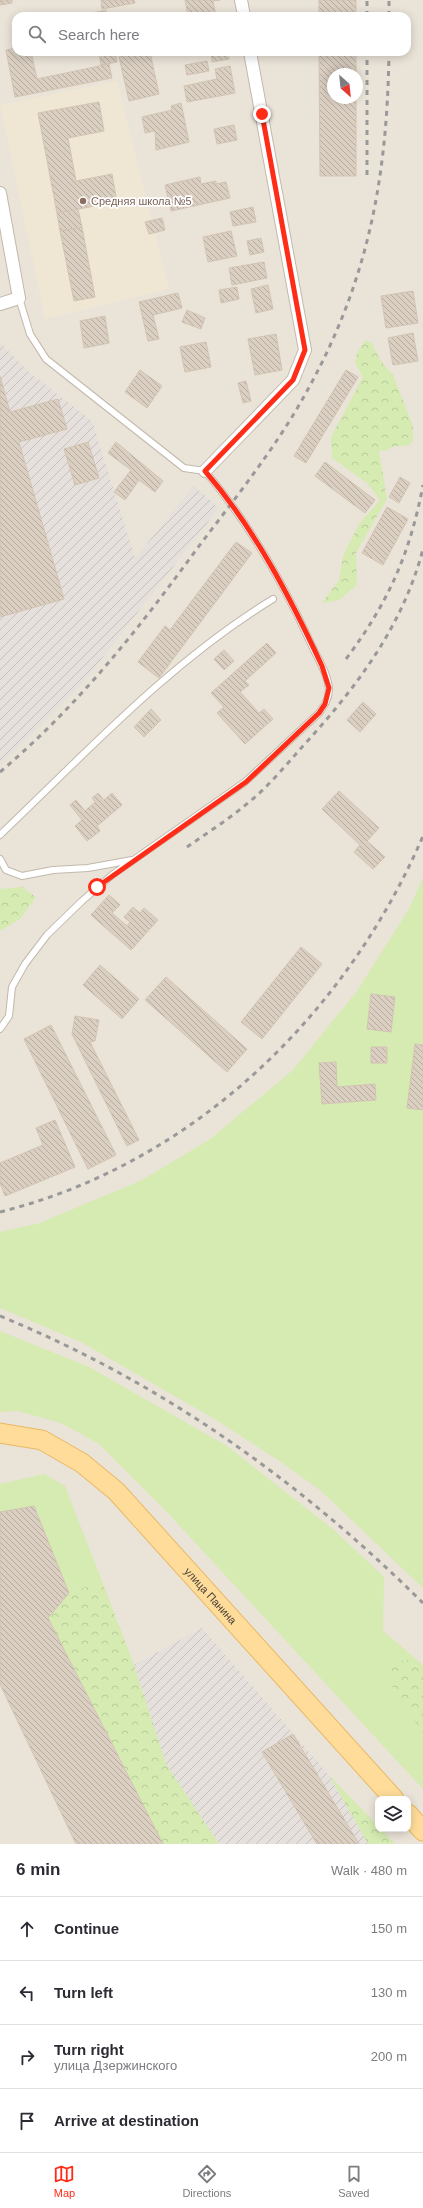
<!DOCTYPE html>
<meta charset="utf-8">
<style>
body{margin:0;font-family:Arial,sans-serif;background:#f2f2f3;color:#2b2b33}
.controls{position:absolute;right:12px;bottom:12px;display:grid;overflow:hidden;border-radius:8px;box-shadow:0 2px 10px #0003}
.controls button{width:36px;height:36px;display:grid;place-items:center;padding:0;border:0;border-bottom:1px solid #e1e1e2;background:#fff;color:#2b2b33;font:20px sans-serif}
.compass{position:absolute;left:327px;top:68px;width:36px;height:36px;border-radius:50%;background:#fff;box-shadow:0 2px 10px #0003;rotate:153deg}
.stop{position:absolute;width:12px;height:12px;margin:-9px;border:3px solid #ff2c18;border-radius:50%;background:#fff}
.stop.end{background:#ff2c18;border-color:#fff;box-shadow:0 1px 4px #0008}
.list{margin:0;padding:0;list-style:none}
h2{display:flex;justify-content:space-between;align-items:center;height:52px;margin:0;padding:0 16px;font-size:17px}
h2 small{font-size:13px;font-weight:400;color:#7c7c81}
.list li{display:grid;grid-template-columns:26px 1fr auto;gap:12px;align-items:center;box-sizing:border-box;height:64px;padding:0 16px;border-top:1px solid #e1e1e2}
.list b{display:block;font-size:15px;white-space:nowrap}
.list p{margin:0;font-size:13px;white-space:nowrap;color:#7c7c81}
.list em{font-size:13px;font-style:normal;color:#7c7c81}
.icon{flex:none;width:22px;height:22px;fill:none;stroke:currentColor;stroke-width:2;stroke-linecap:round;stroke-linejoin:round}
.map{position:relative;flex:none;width:423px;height:1844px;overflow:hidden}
.search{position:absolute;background:#fff;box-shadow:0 2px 10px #0003;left:12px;right:12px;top:12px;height:44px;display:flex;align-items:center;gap:10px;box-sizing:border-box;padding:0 14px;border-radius:12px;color:#7c7c81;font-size:15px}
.sheet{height:308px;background:#fff}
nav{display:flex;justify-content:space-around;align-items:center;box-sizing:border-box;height:56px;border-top:1px solid #e1e1e2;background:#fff;font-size:11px;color:#7c7c81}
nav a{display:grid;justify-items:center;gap:2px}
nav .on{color:#ff2c18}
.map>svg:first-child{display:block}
.residential{fill:#eae3d8;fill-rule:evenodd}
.industrial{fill:url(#industrial-furrows)}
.education{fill:#efe6d4}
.grass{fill:#d5ebb2}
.forest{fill:url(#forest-crowns)}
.building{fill:url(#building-back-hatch);stroke:#d3c4b2}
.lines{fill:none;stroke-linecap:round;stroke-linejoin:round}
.lane-casing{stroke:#c2b9ac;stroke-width:8}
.street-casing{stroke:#c2b9ac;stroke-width:14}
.primary-casing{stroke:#e9b965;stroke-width:21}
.lane{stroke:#fff;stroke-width:6}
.street{stroke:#fff;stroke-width:12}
.primary{stroke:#ffdc9a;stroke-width:19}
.rail{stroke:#999;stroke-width:3;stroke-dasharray:5 5;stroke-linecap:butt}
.route{stroke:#ff2c18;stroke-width:5}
.education-dot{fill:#8d6e63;stroke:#fff;stroke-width:1.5}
.labels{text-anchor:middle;stroke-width:3.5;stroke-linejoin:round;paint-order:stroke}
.education-label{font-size:11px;fill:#785e54;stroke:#fff;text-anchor:start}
.street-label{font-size:11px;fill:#4a4238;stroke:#fff}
</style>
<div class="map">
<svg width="423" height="1844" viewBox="0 0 423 1844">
<defs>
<pattern id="industrial-furrows" width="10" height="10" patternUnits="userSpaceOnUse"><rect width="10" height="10" fill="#e5e0db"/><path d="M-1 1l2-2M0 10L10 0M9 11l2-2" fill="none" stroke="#c6c1bd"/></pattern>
<pattern id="forest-crowns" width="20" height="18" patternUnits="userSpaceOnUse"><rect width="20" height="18" fill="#d5ebb2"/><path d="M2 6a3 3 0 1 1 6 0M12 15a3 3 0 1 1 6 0" fill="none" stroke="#b8cb9a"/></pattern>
<pattern id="building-back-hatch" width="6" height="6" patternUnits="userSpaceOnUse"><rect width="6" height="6" fill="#dbcfc2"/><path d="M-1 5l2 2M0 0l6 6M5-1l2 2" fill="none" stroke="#b4aa9f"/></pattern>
</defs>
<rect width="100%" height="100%" fill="#f5f1ea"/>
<path class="residential" d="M0,0H423V1844H0ZM16,16H407V52H16ZM333,74H357V98H333ZM378,1799H408V1829H378Z"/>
<path class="industrial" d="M0,343L29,372L92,421L135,558L194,486L219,508L82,684L0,765Z
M202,1628L329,1775L369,1844H219L166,1764L134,1665Z"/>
<path class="education" d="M117,81L169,289L45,319L0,105Z"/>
<path class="grass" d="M423,877V1588L320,1490L278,1460L218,1421L81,1342L0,1308V1232L40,1223L142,1180L209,1140L293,1070L357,991L409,909Z
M0,1331L89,1367L227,1446L334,1530L384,1577L383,1631L423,1665V1789L165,1510L99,1444L61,1423L18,1411L0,1412Z
M44,1474L65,1486L102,1581L69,1593L34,1507L0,1512V1484Z"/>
<path class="forest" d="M366,340L372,343L380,360L393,375L413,426V440L410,445L391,447L385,451L379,450L387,499L356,553L357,585L339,600L322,603L339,580L343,556L359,524L380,500L367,483L332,458L331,437L363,377L355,363L357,353Z
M22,887L36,897L20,919L0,931V889Z
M102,1581L134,1665L166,1764L219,1844H163L48,1618L69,1593Z
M413,1660L423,1671V1733L394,1693L387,1662Z
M329,1775L378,1826V1829H381L395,1844H368Z"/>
<path class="building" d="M0,0H12V3L0,5Z
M101,0H134L135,3L102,9Z
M185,0H220L213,1L216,16H188Z
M319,0H356V16H319Z
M106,10L107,16H77Z
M16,48V52H31L37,79L109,64L112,78L15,97L6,50Z
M99,52H115L117,62L101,65Z
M128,52H150L159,94L129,101L119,57L128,54Z
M211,52H228L229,59L212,62Z
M319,52H356V74H333V98H356V176H320Z
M207,61L209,71L187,75L185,65Z
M230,66L235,93L187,102L184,86L217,79L215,69Z
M99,102L104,131L68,138L76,181L112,174L117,202L57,213L38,113Z
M181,103L189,142L156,150L155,131L145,133L142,117L172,110L171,106Z
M234,125L237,140L217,144L214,129Z
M200,177L201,184L216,181V184L226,182L230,198L171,211L165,185Z
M253,207L256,222L233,226L230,212Z
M78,209L82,227L60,231L57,213Z
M162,218L165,230L149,234L145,222Z
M82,227L95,297L74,301L60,231Z
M231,231L237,256L208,262L203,237Z
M261,238L264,252L250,255L247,241Z
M264,262L267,278L232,285L229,268Z
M268,285L273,309L256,313L251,289Z
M237,287L239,299L221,303L219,290Z
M413,291L418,323L386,328L381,296Z
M178,293L182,308L153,315L159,339L148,341L139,302Z
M187,310L205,318L201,329L182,322Z
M105,316L109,343L84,348L80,321Z
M413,333L418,361L393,365L388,338Z
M276,334L282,370L255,375L248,339Z
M206,342L211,367L185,372L180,347Z
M140,370L162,386L147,408L125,392Z
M346,370L358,377L306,463L294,456Z
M0,376L10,412L58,399L67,429L19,442L64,599L0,617Z
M246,381L251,401L243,403L238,383Z
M88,442L99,478L75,485L64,449Z
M116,442L163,481L155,492L139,480L125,500L114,492L131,470L108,453Z
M325,462L375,500L365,513L315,476Z
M400,477L410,483L399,503L389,497Z
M387,507L408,519L383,565L362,553Z
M236,542L252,553L159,678L138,662L165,626L170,630Z
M267,643L276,653L245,681L249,685L240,692L259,713L264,709L273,719L245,744L217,713L224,707L211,693Z
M224,650L234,661L224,670L214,659Z
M363,702L376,714L360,732L347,720Z
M151,709L161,720L144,737L134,727Z
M339,791L379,828L367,841L385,857L373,869L354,852L360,845L322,809Z
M98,793L104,800L112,793L122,805L97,826L100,831L87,841L75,826L82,820L70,805L76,800L85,811L95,802L92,798Z
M109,895L120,905L112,913L127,926L130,922L124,917L133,907L140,913L144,908L158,920L131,950L91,915Z
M301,947L322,964L262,1039L241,1022Z
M100,965L139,999L122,1019L83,985Z
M166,977L247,1049L227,1072L145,1000Z
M371,994L395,997L391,1032L367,1029Z
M75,1016L99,1020L95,1041L90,1042L139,1140L127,1146L72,1034Z
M51,1025L116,1155L88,1169L24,1039Z
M415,1044L423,1045V1110L407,1108Z
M371,1047H387V1063H371Z
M336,1062L337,1087L375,1084L376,1100L322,1104L319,1063Z
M55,1120L75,1167L5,1196L0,1183V1163L43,1145L36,1128Z
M34,1506L69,1593L48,1618L163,1844H76L0,1684V1512Z
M293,1734L359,1844H317L262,1752Z"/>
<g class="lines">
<g class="lane-casing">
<path id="lane" d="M0,835C87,752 170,662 273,599
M0,859L6,870L22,876L53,870L88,868L132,860
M0,1029L9,1016L12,987L25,964L47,935L82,901L112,875L245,782L319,713C324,706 329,699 329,689C328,674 318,659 312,646C284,584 249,523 205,471L184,468L46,359L30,334L19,298"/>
</g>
<g class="street-casing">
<path id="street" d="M241,0L244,16
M0,193L19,298L0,304
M205,471L293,380L305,350L250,52"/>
</g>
<g class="primary-casing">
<g id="primary">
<path id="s1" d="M0,1433L42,1440L82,1463L116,1491L394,1799"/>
<path d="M408,1814L423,1831"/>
</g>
</g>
<use href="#lane" class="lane"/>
<use href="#street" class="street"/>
<use href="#primary" class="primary"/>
<path class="rail" d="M367,16V0
M389,16V0
M367,175V52
M346,659C388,603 410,554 423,485
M0,772C76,708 138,630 196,550C230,505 266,460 295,412C365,294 387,189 389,52
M187,847C207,833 229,819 248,803C269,786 286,765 303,746C356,688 403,626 423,549
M0,1212C193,1164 346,1015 423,836
M0,1316C161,1382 300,1481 423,1603"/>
</g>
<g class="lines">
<path class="route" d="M97,887L246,782L319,713L325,704L329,688L322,666C290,597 255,529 205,471L293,380L305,350L262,114"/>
</g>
<circle class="education-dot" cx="83" cy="201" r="4"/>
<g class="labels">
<g class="education-label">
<text x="91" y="205">Средняя школа №5</text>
</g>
<g class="street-label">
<text dy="4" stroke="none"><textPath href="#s1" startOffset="274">улица Панина</textPath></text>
</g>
</g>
</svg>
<div class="controls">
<button><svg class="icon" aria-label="layers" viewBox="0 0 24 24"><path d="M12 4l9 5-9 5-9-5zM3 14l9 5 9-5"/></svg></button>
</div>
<svg class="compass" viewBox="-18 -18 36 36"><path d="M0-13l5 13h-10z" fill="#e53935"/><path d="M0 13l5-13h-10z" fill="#7c7c81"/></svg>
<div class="stop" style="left:97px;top:887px"></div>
<div class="stop end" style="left:262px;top:114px"></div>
<div class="search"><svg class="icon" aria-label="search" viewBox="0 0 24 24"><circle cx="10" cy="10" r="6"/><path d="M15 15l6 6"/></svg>Search here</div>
</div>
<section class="sheet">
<h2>6 min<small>Walk · 480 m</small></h2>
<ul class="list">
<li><svg class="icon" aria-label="ahead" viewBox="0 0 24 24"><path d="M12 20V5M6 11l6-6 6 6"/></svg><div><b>Continue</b></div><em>150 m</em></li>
<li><svg class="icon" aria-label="left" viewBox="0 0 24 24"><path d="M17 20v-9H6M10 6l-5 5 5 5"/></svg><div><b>Turn left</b></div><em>130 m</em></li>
<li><svg class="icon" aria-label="right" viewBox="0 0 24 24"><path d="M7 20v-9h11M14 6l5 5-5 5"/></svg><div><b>Turn right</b><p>улица Дзержинского</p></div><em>200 m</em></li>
<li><svg class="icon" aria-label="arrive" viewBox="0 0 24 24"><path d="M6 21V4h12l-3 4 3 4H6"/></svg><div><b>Arrive at destination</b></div></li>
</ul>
</section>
<nav>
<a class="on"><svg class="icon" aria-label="map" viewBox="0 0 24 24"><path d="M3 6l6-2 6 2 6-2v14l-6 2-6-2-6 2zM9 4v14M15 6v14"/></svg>Map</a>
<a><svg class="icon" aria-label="directions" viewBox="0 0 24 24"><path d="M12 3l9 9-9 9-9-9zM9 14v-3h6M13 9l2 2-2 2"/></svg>Directions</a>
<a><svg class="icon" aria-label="saved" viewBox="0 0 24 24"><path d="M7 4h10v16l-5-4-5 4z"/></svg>Saved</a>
</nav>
